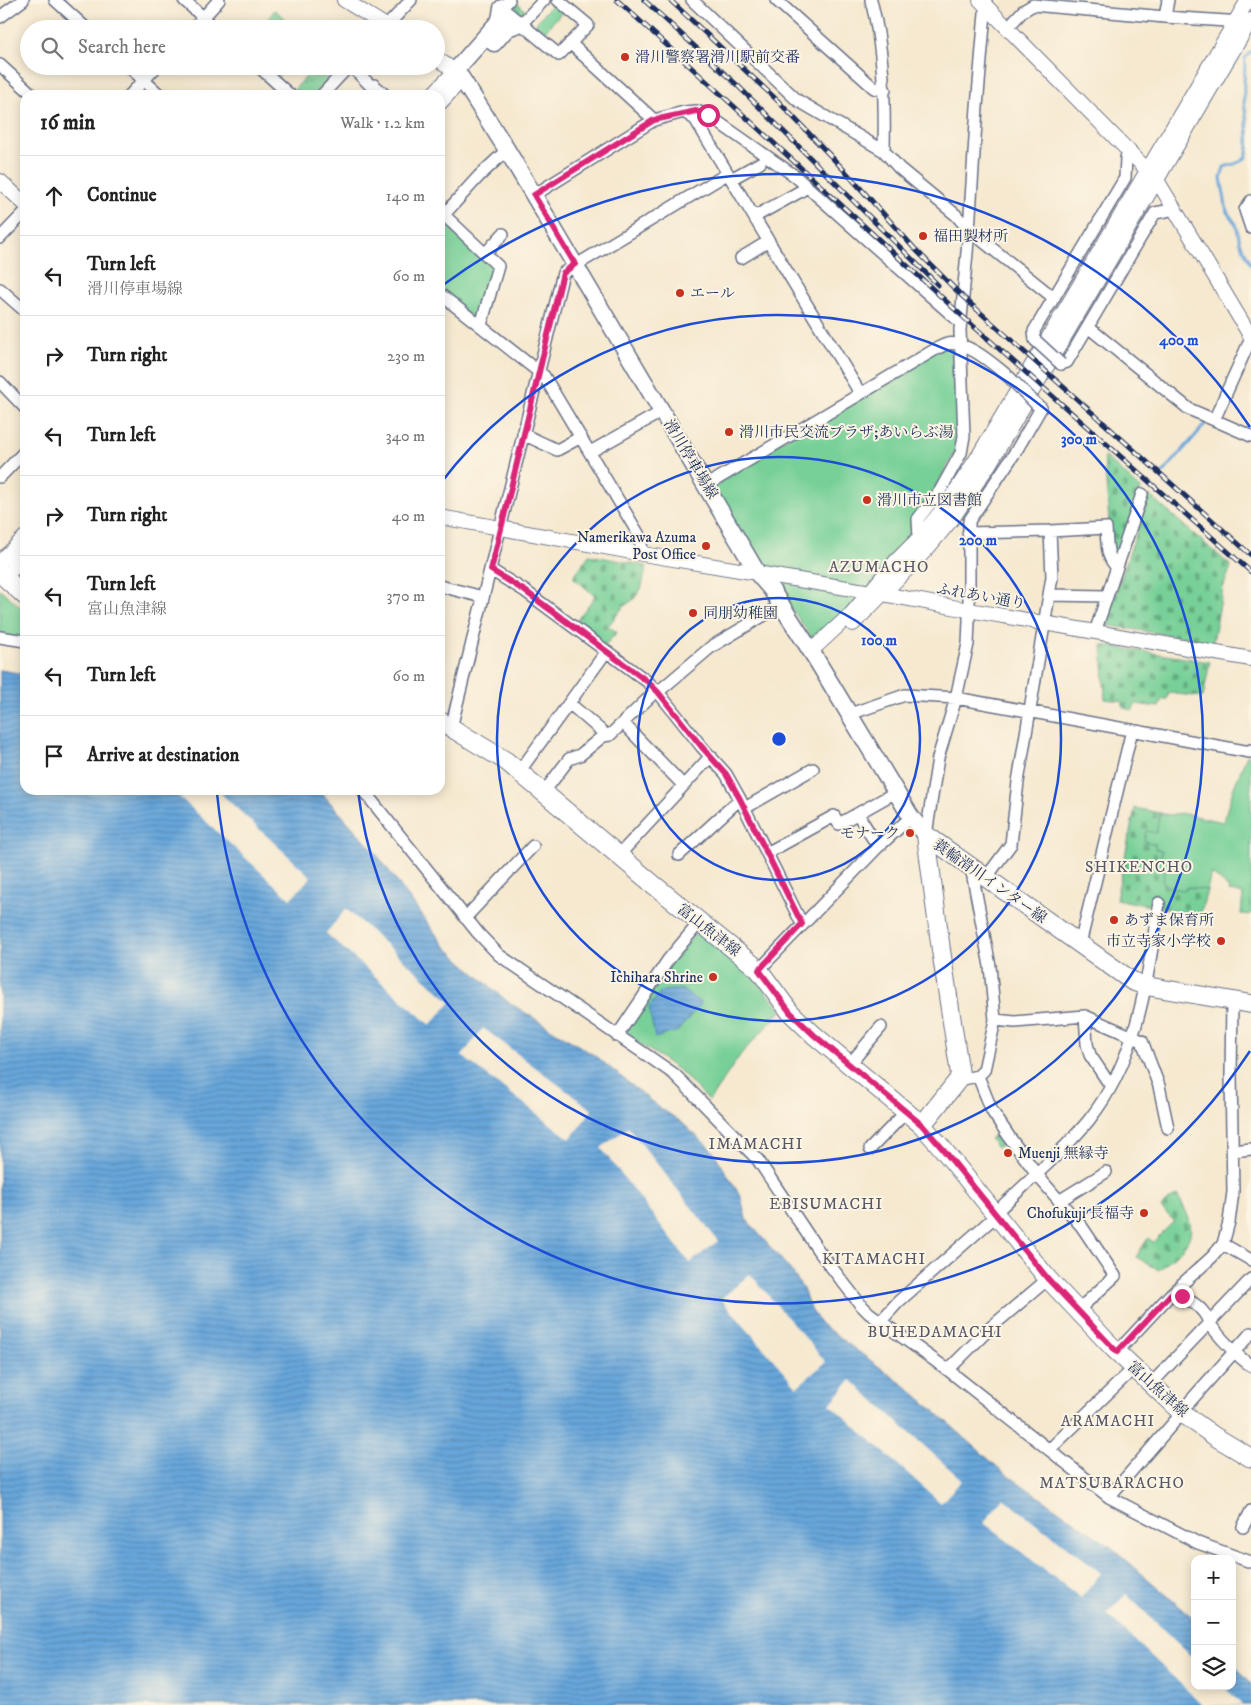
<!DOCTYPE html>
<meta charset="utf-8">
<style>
body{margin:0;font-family:"IM FELL DW Pica","Noto Serif JP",serif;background:#f2f2f2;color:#222}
.controls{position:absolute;right:15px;bottom:15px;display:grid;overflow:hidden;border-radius:10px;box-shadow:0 2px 12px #0003}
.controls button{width:45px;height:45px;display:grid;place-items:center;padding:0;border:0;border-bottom:1px solid #e0e0e0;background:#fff;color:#222;font:25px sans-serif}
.stop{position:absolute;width:15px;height:15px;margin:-11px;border:4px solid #db2777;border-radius:50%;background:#fff}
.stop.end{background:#db2777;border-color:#fff;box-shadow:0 1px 5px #0008}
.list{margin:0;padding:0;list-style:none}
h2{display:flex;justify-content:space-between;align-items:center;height:65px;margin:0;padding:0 20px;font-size:21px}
h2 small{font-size:16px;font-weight:400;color:#767676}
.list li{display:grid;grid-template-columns:32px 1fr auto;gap:15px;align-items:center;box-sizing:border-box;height:80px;padding:0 20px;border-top:1px solid #e0e0e0}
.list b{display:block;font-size:19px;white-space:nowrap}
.list p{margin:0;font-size:16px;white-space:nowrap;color:#767676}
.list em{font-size:16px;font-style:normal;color:#767676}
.icon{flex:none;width:28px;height:28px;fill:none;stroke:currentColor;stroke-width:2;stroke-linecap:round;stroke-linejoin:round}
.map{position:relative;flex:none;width:1251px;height:1705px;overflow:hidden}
.search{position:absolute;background:#fff;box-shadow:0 2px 12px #0003;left:20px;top:20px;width:425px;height:55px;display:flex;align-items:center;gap:12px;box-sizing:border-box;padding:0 18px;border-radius:28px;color:#767676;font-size:19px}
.panel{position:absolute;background:#fff;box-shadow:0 2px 12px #0003;left:20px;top:90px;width:425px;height:705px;border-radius:15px}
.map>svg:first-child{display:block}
.grass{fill:url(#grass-tufts);stroke:#49807a}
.cemetery{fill:url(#cemetery-stones);stroke:#49807a}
.green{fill:#77d097;stroke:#49807a}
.water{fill:url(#water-rules);stroke:#426a9c}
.pier{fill:#f6e9d0}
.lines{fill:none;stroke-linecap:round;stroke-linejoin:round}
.stream{stroke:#68a6da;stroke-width:3}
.minor-casing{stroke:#687086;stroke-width:14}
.tertiary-casing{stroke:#687086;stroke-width:16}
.secondary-casing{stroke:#687086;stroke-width:19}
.primary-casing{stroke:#687086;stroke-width:20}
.minor{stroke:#fff;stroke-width:11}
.tertiary{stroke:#fff;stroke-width:14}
.secondary{stroke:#fff;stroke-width:16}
.primary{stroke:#fff;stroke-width:18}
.rail-casing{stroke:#1b2f5e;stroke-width:5}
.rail{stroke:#fcf5e5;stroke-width:3;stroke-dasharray:9;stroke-linecap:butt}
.minor-bridge-casing{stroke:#687086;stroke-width:14;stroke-linecap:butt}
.minor-bridge{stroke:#fff;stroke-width:11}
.route{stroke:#db2777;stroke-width:6}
.ring{fill:none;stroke:#1d4ed8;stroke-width:2.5}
.poi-dot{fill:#c8321e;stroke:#fcf5e5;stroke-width:2}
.labels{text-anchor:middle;stroke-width:4;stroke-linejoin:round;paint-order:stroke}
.poi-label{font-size:15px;fill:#1b2f5e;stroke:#fcf5e5;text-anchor:start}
.street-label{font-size:15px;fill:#1b2f5e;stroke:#fcf5e5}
.neighbourhood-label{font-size:16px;letter-spacing:1px;fill:#585768;stroke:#fcf5e5}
.centre{fill:#1d4ed8;stroke:#fcf5e5;stroke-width:2.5}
.ring-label{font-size:15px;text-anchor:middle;font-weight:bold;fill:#1d4ed8;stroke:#fcf5e5;stroke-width:4;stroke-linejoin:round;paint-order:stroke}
</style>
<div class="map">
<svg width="1251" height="1705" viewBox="0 0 1251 1705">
<defs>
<pattern id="grass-tufts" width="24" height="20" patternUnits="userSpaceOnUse" patternTransform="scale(1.25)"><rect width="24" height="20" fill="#77d097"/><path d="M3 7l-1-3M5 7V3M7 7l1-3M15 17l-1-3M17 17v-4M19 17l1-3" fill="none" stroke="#61a97e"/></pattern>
<pattern id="cemetery-stones" width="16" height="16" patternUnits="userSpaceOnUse" patternTransform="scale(1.25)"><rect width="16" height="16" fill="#77d097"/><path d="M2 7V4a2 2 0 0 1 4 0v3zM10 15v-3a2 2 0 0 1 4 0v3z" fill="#61a97e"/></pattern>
<pattern id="water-rules" width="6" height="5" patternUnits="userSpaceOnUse" patternTransform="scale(1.25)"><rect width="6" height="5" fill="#68a6da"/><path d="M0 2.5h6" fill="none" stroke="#5588b4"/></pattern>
</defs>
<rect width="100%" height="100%" fill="#fcf5e5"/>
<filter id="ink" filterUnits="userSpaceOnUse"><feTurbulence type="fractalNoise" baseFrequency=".02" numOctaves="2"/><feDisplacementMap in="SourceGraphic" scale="10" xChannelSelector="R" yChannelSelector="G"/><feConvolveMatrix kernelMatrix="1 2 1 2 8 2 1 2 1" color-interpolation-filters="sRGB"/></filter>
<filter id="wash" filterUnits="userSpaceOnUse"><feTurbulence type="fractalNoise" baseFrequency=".0096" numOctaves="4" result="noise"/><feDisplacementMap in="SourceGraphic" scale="20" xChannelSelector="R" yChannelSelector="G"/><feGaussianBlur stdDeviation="1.12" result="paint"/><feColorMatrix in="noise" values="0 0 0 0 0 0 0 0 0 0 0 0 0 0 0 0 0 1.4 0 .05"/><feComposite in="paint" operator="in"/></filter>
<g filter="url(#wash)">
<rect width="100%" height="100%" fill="#f6e9d0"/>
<path class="grass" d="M515,1L525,10L520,14L512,9Z
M553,3L564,10L542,34L536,27V23Z
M275,10L296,29H259Z
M266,66H288L278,77Z
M315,67L329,80L314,95H298L293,91Z"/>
<path class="cemetery" d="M1104,456L1141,489L1117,560L1111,547Z
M1149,495L1231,566L1223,588L1213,642L1105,625Z
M589,555L647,566L641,589L633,600L624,606L608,626L617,632L604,647L574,624L595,596L573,577Z
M1102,645L1210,662L1203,697L1169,693L1167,699H1162L1159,707L1135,704L1133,710L1124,708L1122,701L1105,699Z
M1135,808L1160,813L1156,844L1162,851L1161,856L1164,870L1188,887L1207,890L1200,916L1116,899Z
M1000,1129L1008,1140L997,1148L990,1139Z
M1177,1195C1202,1236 1191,1241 1159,1270L1136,1257L1148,1238L1153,1242L1174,1221L1161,1208L1166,1202Z"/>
<path class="green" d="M440,219L496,265L481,325L440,294Z
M960,345L964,436L918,519L919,538L817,646L707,485L936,349Z
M0,589L25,611V641L0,637Z
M1247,755H1251V915L1241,914L1243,894L1229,891V888L1211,873L1207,890L1188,887L1183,890L1172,888L1163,882L1164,870L1157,868L1162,851L1155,849V844L1144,841L1146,831L1156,833L1160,813L1169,815L1180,813L1223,822L1234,787Z
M699,929L750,974L782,1010L741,1054L709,1101L681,1072L657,1055L624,1034L672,962Z"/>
<path class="water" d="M0,670L25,674V790H319L375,852L444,945L471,970L508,1002L597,1057L657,1106L680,1121L713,1151L741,1197L746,1219L792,1272L803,1289L810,1308L821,1324L912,1391L1002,1471L1110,1546L1193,1618L1195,1620V1686H1232V1662L1251,1684V1705H0Z
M681,989L701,1003L678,1031L655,1038L649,1007L662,991Z"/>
<path class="pier" d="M172,790H217L311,877L290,899Z
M346,909L451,1002L430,1025L326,933Z
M483,1028L592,1110L570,1139L462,1056Z
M628,1127L718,1241L690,1263L601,1148Z
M750,1274L826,1362L797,1387L721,1299Z
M851,1380L962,1480L941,1503L830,1404Z
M1003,1498L1101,1573L1081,1598L984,1523Z
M1126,1594L1195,1660V1686H1223L1242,1705H1203L1107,1614Z"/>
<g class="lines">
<path class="stream" d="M1251,52L1245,58C1245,72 1243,88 1244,102C1246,117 1251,143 1246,157C1242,163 1231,165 1224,167L1221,178L1227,212L1236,224L1240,242L1251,264
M1163,473L1208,421"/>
</g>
</g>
<g filter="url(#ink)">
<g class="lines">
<g class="minor-casing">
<path id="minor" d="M55,0L87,29
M184,0L216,29
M509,0L502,8L559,55L588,25L558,0
M692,0L797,100L884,151L899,168L956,215L969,230L1054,298
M776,0L874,88L885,90
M871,0C884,50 885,99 884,151
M0,17L23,0
M1165,17L1168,0
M522,23L544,0
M1008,27L1023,11L1033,5L1165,17L1242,22
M193,29L219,0
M384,29L411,0
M570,43L654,120
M0,65L33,95
M128,66L160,95
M258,66L290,95
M351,66L370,85H374L385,95
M130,95L157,66
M322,95L349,66
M684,112L696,111L708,115L795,176L961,323
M731,179L760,163
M534,195L654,120L684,112L695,119L860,393
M1251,201L1245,210L1251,228
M444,215L498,266L481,325
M754,217L801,191
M440,219L479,176L507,150
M0,238L25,212
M485,254L503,234
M741,258L769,241
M0,289L25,311
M440,294L544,376L639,535L643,554
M1088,327L1189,409L1251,436
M1035,340L1034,331L1125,178L1126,158L1130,150
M1061,364L1067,362L1155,213L1166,211L1175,208
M0,382L25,408
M1215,418L1251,338
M523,434L557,450L581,437
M590,452L663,411
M0,477L25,451
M707,485C784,440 859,394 936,349C939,348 943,345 947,344C967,340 995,366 1009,377
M1050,531L1106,528C1107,542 1106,558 1117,567L1095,632
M968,533L1050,531L1052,577L1049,595
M919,538L918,519L940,491L961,453L964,436L960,330L969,230L977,107L986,1
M1117,567L1142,494
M491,570L525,591L648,682L658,692L701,746L726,774L740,799L802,924
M440,586L483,597
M0,637L25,641
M569,703L606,735
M850,714L905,695L956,698L1250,752L1251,750
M623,723L683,785
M451,728L563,273L727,174
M519,772L606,652
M363,790L478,933L499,955L648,1056L674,1074L685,1085L758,1160L818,1250L860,1304L869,1313L948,1370L1109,1497L1198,1543L1251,1562
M544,792L569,759L580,755L603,736L610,735L654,693L658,692L711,647L781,605
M745,808L813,769
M859,816L878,847
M926,835L938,758L956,698L968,644L969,621V521L1016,451L1041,408L1037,405
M767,853L834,816L839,824L896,792
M619,855L711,756
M679,855L740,799
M971,867L990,966L995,1020L984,1070L978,1076
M986,878L1011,844L1018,782L1049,595L1107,596
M465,918L533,846
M1080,944L1132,730
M759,970L878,847L911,817
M1085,1016L1142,1041L1159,1086L1168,1128
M995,1020L1015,1022L1085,1016L1087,1044L1090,1055L1110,1085
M617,1036L668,960L699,923
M849,1065L881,1027
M958,1080L978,1076L992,1111L1010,1138L1043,1182L1082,1227L1115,1276L1077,1311
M870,1149L906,1112
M1233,1151L1251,1149
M1059,1201L1106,1172
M1223,1244L1251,1260
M1171,1294C1184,1297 1196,1302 1204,1313C1208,1317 1208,1323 1212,1327C1224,1342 1236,1355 1251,1366
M880,1322L898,1302L990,1221L994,1214C1025,1184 1062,1153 1089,1120C1139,1057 1147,979 1159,903
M1117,1352L1171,1294L1212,1257L1223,1244L1229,1222L1233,1192L1231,1075L1232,1001
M948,1370L990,1328L1048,1279
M1151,1384L1251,1279
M1050,1449L1134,1368
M1109,1497L1182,1413L1185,1407L1251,1333
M1243,1527L1251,1511"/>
</g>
<g class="tertiary-casing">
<path id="tertiary" d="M344,0L391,29
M980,0L1157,180L1251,337
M432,95L455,71L436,58
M440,103L462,79
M0,181L25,204
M440,517L643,554L883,594L963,609L1251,659
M0,562L25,537
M5,578L25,555
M853,624L927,549L952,519L990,463L1251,20
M811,651L851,614L896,561L919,538L947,504L979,455L1248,0"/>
</g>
<g class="secondary-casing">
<path id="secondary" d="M502,8L500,20L455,71L462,79L507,150L758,574L771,589L816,659L911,817L926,835
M494,43L507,28L522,23"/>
</g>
<g class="primary-casing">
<path id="primary" d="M0,573L25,596
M440,721L506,761L654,885L752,964L759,970L790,1012L814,1035L922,1125L942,1148L1048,1279L1114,1349L1182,1413L1214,1436L1251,1458
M926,835L1132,981L1146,986L1251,1004
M922,1125L958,1080L960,1074L941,950L926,835"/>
</g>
<use href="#minor" class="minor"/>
<use href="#tertiary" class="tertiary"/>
<use href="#secondary" class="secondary"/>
<use href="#primary" class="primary"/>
<g class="rail-casing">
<path id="rail" d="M617,0L726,99L961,315L1251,572
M644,0L737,85L938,285
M670,0L777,100L844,170L914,248L963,297L1251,555"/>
</g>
<use href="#rail" class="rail"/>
<g class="minor-bridge-casing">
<path id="minor-bridge" d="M1035,340L1061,364
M1009,377L1037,405"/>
</g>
<use href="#minor-bridge" class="minor-bridge"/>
</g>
</g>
<g class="lines" filter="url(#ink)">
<path class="route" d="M708,115L696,111L654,120L534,195L575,264L563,273L491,570L525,591L648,682L658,692L701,746L726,774L740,799L802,924L759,970L790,1012L814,1035L922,1125L942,1148L1048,1279L1117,1352L1171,1294L1182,1296"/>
</g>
<g class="ring">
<circle cx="779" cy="739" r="141"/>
<circle cx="779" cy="739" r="282"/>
<path d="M440 484A424 424 0 1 1 358 791"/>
<path d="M1250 1051A565 565 0 0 1 217 793M443 285A565 565 0 0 1 1250 427"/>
</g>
<g class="poi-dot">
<circle cx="625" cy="57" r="5"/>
<circle cx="923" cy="236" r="5"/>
<circle cx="680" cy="293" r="5"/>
<circle cx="729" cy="432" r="5"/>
<circle cx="867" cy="500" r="5"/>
<circle cx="706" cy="546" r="5"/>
<circle cx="693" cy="613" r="5"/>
<circle cx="910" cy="833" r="5"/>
<circle cx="1114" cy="920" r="5"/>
<circle cx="1221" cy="941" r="5"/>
<circle cx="713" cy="977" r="5"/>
<circle cx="1008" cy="1153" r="5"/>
<circle cx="1144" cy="1213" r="5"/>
</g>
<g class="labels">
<g class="poi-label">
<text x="635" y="62">滑川警察署滑川駅前交番</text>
<text x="933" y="241">福田製材所</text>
<text x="690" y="298">エール</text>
<text x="739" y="437">滑川市民交流プラザ;あいらぶ湯</text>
<text x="877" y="505">滑川市立図書館</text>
<text x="696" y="542" text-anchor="end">Namerikawa Azuma<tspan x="696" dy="17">Post Office</tspan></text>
<text x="703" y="618">同朋幼稚園</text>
<text x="900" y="838" text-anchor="end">モナーク</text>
<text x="1124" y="925">あずま保育所</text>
<text x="1211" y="946" text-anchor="end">市立寺家小学校</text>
<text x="703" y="982" text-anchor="end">Ichihara Shrine</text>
<text x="1018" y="1158">Muenji 無縁寺</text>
<text x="1134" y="1218" text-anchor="end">Chofukuji 長福寺</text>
</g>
<g class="street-label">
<text transform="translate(691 459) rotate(59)" y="5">滑川停車場線</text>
<text transform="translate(981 596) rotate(10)" y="5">ふれあい通り</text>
<text transform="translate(990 881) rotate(35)" y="5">蓑輪滑川インター線</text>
<text transform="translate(709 930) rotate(38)" y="5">富山魚津線</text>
<text transform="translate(1158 1389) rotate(42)" y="5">富山魚津線</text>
</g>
<g class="neighbourhood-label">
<text x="879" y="572">AZUMACHO</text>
<text x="1139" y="872">SHIKENCHO</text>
<text x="756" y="1149">IMAMACHI</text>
<text x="826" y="1209">EBISUMACHI</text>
<text x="874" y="1264">KITAMACHI</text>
<text x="935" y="1337">BUHEDAMACHI</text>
<text x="1108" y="1426">ARAMACHI</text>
<text x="1112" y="1488">MATSUBARACHO</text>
</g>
</g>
<circle cx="779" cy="739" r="8" class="centre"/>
<g class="ring-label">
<text x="1179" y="345">400 m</text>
<text x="1079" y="444">300 m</text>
<text x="978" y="545">200 m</text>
<text x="879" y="645">100 m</text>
</g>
</svg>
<div class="controls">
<button>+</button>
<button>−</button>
<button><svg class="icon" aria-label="layers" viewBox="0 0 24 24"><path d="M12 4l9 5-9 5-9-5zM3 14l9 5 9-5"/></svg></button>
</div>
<div class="stop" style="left:708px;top:115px"></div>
<div class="stop end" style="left:1182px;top:1296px"></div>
<div class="search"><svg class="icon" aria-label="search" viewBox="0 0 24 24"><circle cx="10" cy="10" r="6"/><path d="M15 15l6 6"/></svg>Search here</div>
<section class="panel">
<h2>16 min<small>Walk · 1.2 km</small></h2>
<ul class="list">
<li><svg class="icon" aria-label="ahead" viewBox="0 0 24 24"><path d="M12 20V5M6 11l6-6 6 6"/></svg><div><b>Continue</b></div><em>140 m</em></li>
<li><svg class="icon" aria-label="left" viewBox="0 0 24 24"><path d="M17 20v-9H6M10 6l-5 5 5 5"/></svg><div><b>Turn left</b><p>滑川停車場線</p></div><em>60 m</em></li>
<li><svg class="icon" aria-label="right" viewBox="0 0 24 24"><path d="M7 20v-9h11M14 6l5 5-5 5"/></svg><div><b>Turn right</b></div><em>230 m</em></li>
<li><svg class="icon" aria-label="left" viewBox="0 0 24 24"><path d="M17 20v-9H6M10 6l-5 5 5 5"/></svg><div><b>Turn left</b></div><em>340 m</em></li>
<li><svg class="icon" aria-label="right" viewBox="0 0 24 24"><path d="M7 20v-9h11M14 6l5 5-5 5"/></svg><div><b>Turn right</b></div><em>40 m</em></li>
<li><svg class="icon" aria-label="left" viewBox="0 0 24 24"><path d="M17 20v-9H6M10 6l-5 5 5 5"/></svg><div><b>Turn left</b><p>富山魚津線</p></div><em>370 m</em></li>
<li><svg class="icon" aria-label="left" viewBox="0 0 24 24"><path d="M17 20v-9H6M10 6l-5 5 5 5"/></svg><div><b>Turn left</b></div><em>60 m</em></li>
<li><svg class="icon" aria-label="arrive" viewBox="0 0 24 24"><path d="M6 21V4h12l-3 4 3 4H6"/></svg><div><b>Arrive at destination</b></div></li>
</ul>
</section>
</div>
